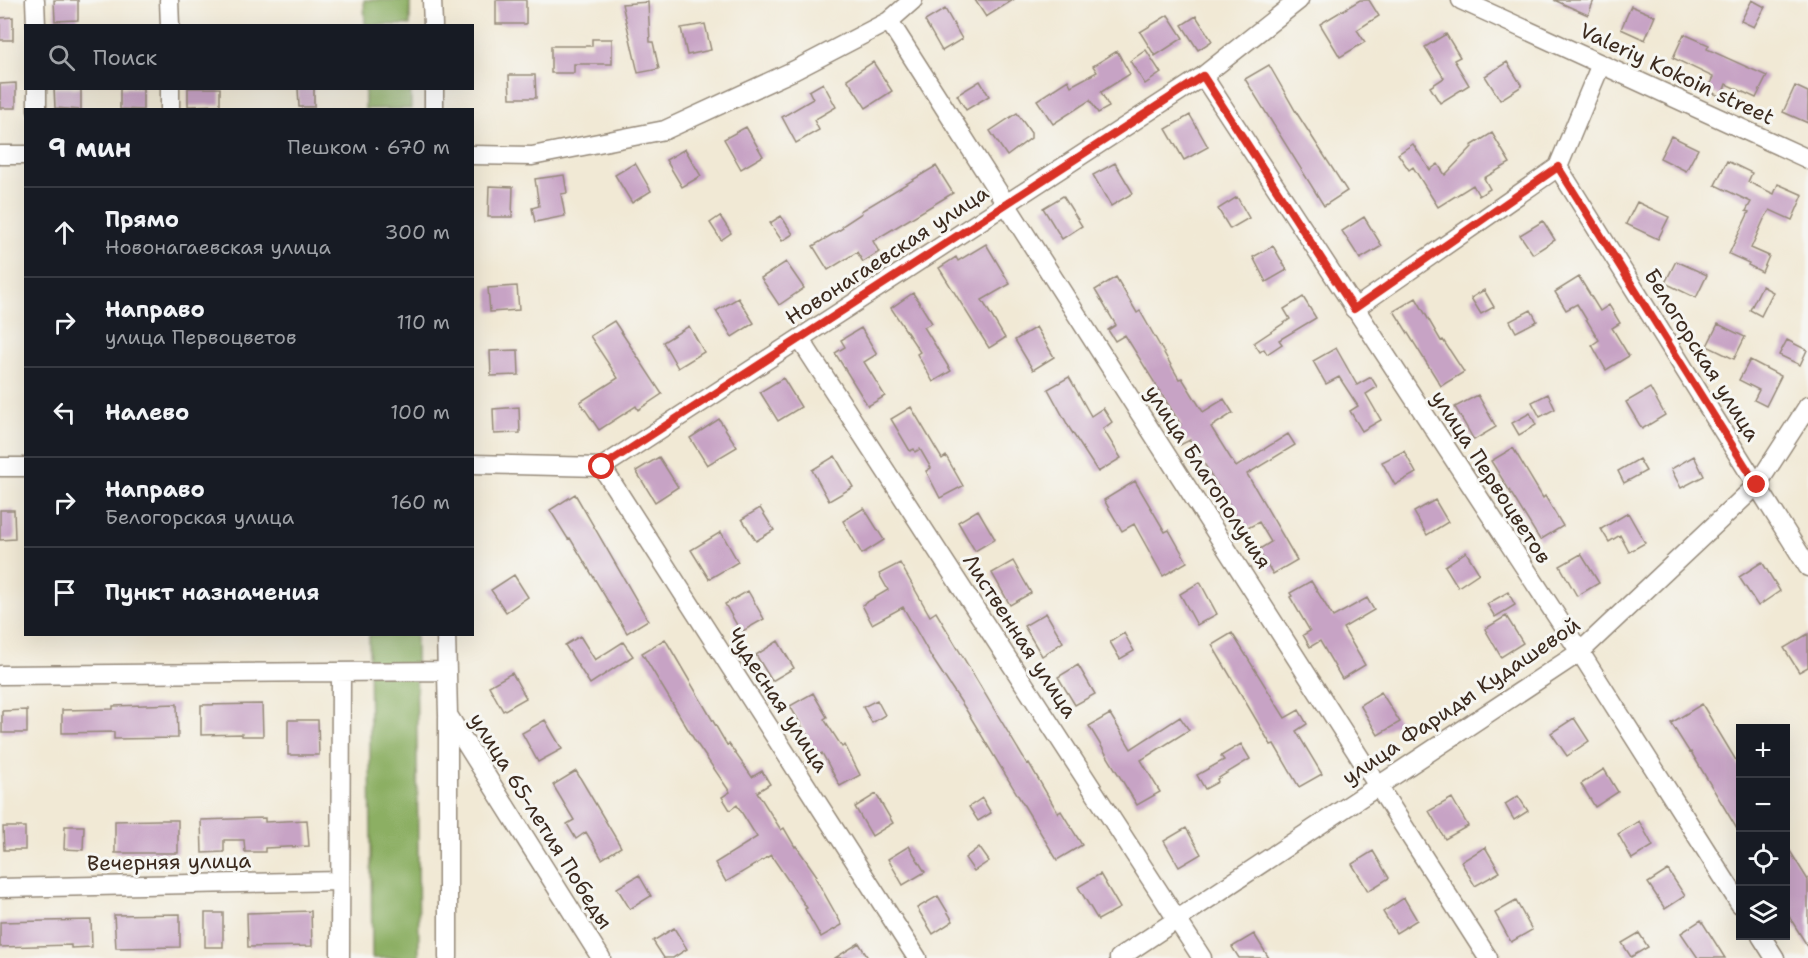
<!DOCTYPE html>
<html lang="ru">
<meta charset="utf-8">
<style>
body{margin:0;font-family:"Shantell Sans",sans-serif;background:#20242c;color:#f1f3f6}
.controls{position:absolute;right:18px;bottom:18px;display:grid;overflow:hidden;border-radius:0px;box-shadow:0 6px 24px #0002}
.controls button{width:54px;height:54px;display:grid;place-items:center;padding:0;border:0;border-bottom:2px solid #363941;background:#171b24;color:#f1f3f6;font:30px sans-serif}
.stop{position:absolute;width:18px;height:18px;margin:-14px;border:4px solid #d93025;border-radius:50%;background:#fff}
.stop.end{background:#d93025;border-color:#fff;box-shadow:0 2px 6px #0008}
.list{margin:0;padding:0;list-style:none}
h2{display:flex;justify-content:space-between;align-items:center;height:78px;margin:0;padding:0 24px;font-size:26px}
h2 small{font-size:20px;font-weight:400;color:#9ea1a6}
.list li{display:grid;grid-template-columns:39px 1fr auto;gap:18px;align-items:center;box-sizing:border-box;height:90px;padding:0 24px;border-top:2px solid #363941}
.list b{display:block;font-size:22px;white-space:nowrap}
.list p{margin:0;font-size:20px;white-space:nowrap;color:#9ea1a6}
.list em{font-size:20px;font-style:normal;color:#9ea1a6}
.icon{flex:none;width:33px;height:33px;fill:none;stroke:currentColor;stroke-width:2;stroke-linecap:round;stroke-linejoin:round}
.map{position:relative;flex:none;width:1808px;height:958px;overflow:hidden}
.search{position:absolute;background:#171b24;box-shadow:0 6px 24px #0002;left:24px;top:24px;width:450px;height:66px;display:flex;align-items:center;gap:15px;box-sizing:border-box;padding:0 21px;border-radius:0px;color:#9ea1a6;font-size:22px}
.panel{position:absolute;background:#171b24;box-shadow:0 6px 24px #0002;left:24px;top:108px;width:450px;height:528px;border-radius:0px}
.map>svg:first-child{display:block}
.forest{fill:#8caf63;stroke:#646c40;stroke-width:1.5}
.building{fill:#c7a3c5}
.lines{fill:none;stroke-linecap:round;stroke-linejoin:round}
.minor-casing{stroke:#968a7a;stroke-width:21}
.minor{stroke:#fff;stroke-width:18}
.route{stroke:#d93025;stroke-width:8}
.labels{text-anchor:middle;stroke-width:6;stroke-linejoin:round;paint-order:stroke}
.street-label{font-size:21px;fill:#3b2a1e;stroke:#f6f6f2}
</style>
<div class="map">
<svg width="1808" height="958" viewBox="0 0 1808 958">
<rect width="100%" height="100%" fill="#f6f6f2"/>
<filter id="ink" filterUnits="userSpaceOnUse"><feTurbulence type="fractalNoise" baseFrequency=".0167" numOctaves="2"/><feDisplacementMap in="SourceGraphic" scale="12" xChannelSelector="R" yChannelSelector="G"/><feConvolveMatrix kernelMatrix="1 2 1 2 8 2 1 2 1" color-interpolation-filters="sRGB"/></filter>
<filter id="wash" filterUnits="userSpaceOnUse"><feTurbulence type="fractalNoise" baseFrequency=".008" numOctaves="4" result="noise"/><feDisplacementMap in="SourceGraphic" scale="24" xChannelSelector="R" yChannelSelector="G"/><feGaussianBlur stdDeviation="1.35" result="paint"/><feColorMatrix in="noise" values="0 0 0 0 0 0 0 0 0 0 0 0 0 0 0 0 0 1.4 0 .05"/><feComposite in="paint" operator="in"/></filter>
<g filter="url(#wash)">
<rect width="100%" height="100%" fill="#f1e9d5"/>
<path class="forest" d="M364,0H410V25H365Z
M365,89H411V109H365Z
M369,635H416L419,958H372Z"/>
<g id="blocks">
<path class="building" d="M54,0H78V20L55,21Z
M496,0H526V24H496Z
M975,0H1013L986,17Z
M1360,0H1369L1379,16L1357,30L1365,42L1340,57L1320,24Z
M1554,0H1594L1588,15Z
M1752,0L1765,7L1754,27L1741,21Z
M648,2L650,42H653L659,69L638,73L622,4Z
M1631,6L1655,16L1645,40L1621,29Z
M945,9L962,39L942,51L925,21Z
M1168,15L1183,38L1155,56L1140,32Z
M1196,16L1212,41L1198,50L1182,25Z
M13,17V40H0V18Z
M705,24L711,50L687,55L681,28Z
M1446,34L1460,57L1454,60L1469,85L1440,103L1430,87L1444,78L1425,47Z
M1684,34L1709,45L1707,49L1767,76L1756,98L1726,84L1721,97L1707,90L1713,77L1673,58Z
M592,39H612V64H574V73H551V46H592Z
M1146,50L1161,73L1145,84L1130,61Z
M1117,51L1130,74L1101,92L1109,107L1098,113L1090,100L1053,124L1037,100L1068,80L1071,86L1097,72L1093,66Z
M873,62L892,91L866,108L847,79Z
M1507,62L1522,86L1500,100L1485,76Z
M1269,65L1296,112L1347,191L1324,206L1245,79Z
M509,75H535L536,98H510Z
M980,81L989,96L966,110L957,95Z
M16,83V108H0V84Z
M823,83L836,107L814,120L819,130L796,143L782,117L813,99L809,91Z
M1795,86L1808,92V123L1783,112Z
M54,88H81V110L55,108Z
M120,88H143V110L120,109Z
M188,88H220V105L188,106Z
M298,88H314V107H299Z
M1017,113L1031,133V138L1007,156L990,131Z
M1190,115L1208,147L1184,160L1166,129Z
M746,127L763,156L741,169L724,139Z
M1492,133L1510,163L1484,178L1490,189L1479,196L1473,185L1438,207L1413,167L1409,170L1398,154L1413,144L1430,170L1438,164L1445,175L1472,147L1471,146Z
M1671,136L1698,149L1686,171L1660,158Z
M685,149L701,176L682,187L666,160Z
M1727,161L1752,173L1748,182L1774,194L1778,184L1803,195L1792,220L1770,210L1764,219L1751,248L1769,256L1762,272L1748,265L1749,263L1729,254L1749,212L1746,211L1751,202L1715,185Z
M635,163L651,191L632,203L615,175Z
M1115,163L1133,193L1111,206L1093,175Z
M936,166L953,193L873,241L879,252L863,262L857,252L828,270L813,246L843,228L842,226L862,213L861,211Z
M564,175L567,193L561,194L565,216L535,222L532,208L539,206L535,179Z
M489,186L513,187L512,217H488Z
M1063,196L1082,226L1062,239L1043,208Z
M1237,197L1249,218L1230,229L1218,209Z
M1637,202L1669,217L1658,239L1626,224Z
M720,216L731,233L721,240L710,223Z
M781,216L793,234L782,241L770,223Z
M1364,217L1382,246L1360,259L1342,231Z
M1543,221L1555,240L1533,254L1520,235Z
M986,244L1010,284L982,300L1005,338L989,348L939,268L956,257L958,261Z
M1273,246L1287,270L1266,282L1253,257Z
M1676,261L1707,275L1696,298L1665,283Z
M786,262L804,288L779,305L761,278Z
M1116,277L1137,313L1140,311L1179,379L1182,378L1203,412L1224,399L1233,413L1211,427L1236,467L1288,434L1295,445L1247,474L1297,560L1273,574L1258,550L1271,542L1259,522L1244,530L1190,440L1180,445L1172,431L1181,425L1125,335L1115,341L1108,330L1116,325L1095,290Z
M1579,277L1600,311L1609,305L1620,323L1612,328L1629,356L1606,370L1592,345L1599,340L1577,304L1566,310L1555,292Z
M517,286L519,310L490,312L488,288Z
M1762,286L1773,292L1761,316L1750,310Z
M1484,290L1494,307L1481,314L1471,298Z
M913,293L932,323L924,327L951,371L933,382L917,354L920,352L891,308Z
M1303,297L1316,318L1279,340L1282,344L1267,354L1264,349L1260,352L1254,343L1290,319L1284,309Z
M738,298L754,323L732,337L716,311Z
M1416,298L1441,341L1443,340L1464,372L1441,386L1394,311Z
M1531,310L1537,321L1516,332L1510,321Z
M614,321L662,394L638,410L636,406L599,430L580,402L618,378L590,336Z
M1718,324L1745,337L1734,359L1707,346Z
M689,326L704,352L678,368L663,342Z
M1036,327L1054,357L1033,370L1015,340Z
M861,328L877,354L864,362L885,396L868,406L835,353L845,347L841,340Z
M1787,340L1807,350L1800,365L1779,355Z
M1336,348L1357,385L1371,377L1377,387L1366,394L1381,420L1362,431L1350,411L1358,406L1339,377L1326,384L1313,361Z
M518,350L519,375L491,376L490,351Z
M1750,360L1781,376L1766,406L1754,400L1759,390L1739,380Z
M1069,377L1091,416L1103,408L1112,422L1103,429L1121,458L1098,472L1070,429L1048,389Z
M783,378L801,407L778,421L760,392Z
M1650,388L1665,415L1642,429L1626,402Z
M1548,394L1555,409L1540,417L1532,402Z
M1478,395L1496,427L1474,440L1455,407Z
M519,407L520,433L494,434L493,409Z
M911,407L942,459L946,456L963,486L940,498L926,471L931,468L920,449L915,452L914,449L910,451L891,419Z
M1530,413L1536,425L1519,435L1512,423Z
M719,419L737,447L707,465L690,438Z
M1513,448L1543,498L1545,496L1563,526L1540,540L1491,461Z
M1404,451L1416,473L1395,485L1382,462Z
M835,456L853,487L829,501L812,470Z
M1694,456L1704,476L1681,488L1671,469Z
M659,457L678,487L655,502L636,471Z
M1639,459L1646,471L1624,483L1618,471Z
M1135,481L1165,532L1169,530L1187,562L1163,576L1134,524L1122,531L1104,500Z
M575,494L648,620L627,633L570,538L568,539L550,510Z
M1435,500L1448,522L1427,535L1414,512Z
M760,508L774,530L756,541L742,519Z
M864,508L884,540L862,554L843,521Z
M0,510H14L15,539L0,540Z
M978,510L995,539L975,551L958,522Z
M1628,513L1645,543L1629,552L1620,535L1609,542L1601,529Z
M721,532L738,562L709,579L691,550Z
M1466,552L1479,573L1458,587L1445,566Z
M1581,554L1599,583L1577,596L1560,566Z
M1013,561L1031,593L1010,605L992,573Z
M1762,562L1780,591L1758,606L1739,577Z
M900,563L930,616L936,612L1027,764L1029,763L1058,813L1061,811L1082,845L1057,860L965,708L932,658L903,607L872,624L862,605L888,590L879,574Z
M514,575L528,597L506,612L491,590Z
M1311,581L1333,617L1367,598L1374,610L1343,628L1365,665L1342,679L1320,641L1310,647L1303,635L1310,631L1290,597L1292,596L1290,593Z
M1200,582L1217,614L1197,625L1180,594Z
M748,591L764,619L741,632L725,604Z
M1508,592L1515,605L1495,617L1487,604Z
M1046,613L1063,642L1042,656L1024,626Z
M1506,616L1523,643L1501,657L1485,629Z
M1124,633L1134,651L1120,659L1110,642Z
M1232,633L1285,718L1299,710L1307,724L1296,731L1322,774L1299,787L1274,744L1271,745L1212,645Z
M1808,634V667L1799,672L1784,648Z
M580,636L595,660L623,642L633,656L590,684L565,645Z
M665,639L727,745L729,744L752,777L762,771L770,784L757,792L781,830L784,828L795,847L796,846L817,876L815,877L842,925L821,937L805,909L807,908L771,855L726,882L715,863L757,837L737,805L730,810L722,797L730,792L695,741L642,653Z
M778,641L794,668L772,681L756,655Z
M1078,665L1095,694L1075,705L1058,677Z
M512,673L526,698L503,711L489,686Z
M1381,692L1400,722L1378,735L1360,705Z
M813,693L827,717L824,719L842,747L845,745L860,775L840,786L822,753L811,760L803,747L811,742L790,706Z
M877,700L885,715L872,723L863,707Z
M177,704L178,738L114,739V732L62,733V710L113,709V706Z
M262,704L263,736H242V734L201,735V705Z
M1702,704L1740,767V834L1691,752L1690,753L1671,723Z
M27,710V733H2V711Z
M1110,714L1131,749L1180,717L1189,730L1141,760L1160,792L1137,805L1089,726Z
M1574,718L1589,741L1567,756L1551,733Z
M288,720H318L319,755H288Z
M545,720L562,749L538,762L522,733Z
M1241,744L1250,759L1217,779L1218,782L1205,789L1197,775L1224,760L1221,756Z
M1604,769L1618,792L1595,807L1581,784Z
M576,771L621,847L602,859L586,832L576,839L567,824L574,820L553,785Z
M876,794L893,823L872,836L855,807Z
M1518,796L1528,811L1514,820L1505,804Z
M982,798L991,813L978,821L969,807Z
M1452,798L1468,826L1445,839L1429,811Z
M265,818V822L307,820L309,846L265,848V852H245L244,840H224V852L202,853L201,820Z
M158,820H178V853H115V821Z
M1639,821L1653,846L1632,859L1618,834Z
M65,826H84L83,850L64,849Z
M3,827H25V850H4Z
M1186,828L1201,854L1179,867L1164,841Z
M1785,843L1808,880V947L1785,910Z
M909,846L925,872L903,885L888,859Z
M979,847L989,861L974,871L965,858Z
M1485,847L1500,872L1475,886L1461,862Z
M1373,851L1389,878L1368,891L1352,864Z
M1668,870L1685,896L1665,909L1648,883Z
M1100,874L1120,908L1098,920L1078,887Z
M639,875L651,896L630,909L617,888Z
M938,896L953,921L933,934L917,908Z
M1404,898L1417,920L1396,933L1383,912Z
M1516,901L1532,930L1511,942L1495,913Z
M311,911L312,946L248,947L247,913Z
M205,913H223V947H205Z
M180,914V947L116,948L114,915Z
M91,920L92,947L71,948V945L0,947V922Z
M1701,920L1725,958H1698L1681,933Z
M674,928L687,949L673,958H664L653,941Z
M1639,933L1648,947L1631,957L1622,943Z
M1254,934L1269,958H1239L1232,947Z
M859,943L868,958H835Z"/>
</g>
</g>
<g filter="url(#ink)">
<use href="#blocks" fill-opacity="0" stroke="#968a7a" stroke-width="1.5"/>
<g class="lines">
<g class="minor-casing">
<path id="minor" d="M35,0L36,26
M169,0L170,26
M432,0L433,26
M1461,0L1808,159
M889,21L1488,958
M1203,76L1580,652L1740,904
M37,88V110
M170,88V110
M434,88V110
M0,155H26
M472,155L532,156L665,130L795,70L889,21L913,0
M1558,167L1808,567
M1354,309L1558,167L1601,64
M800,339L1202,958
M472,464L602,467L1203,76L1299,0
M0,467H26
M602,467L917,958
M446,634L448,715L601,958
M0,675L447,671
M448,717V958
M0,888L340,881
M1761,936L1775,958
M340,958L341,672
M1119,958L1580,652L1757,485L1808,406"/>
</g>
<use href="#minor" class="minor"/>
</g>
</g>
<g class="lines" filter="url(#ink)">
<path class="route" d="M602,467L1203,76L1354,309L1558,167L1757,485"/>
</g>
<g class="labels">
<g class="street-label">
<text transform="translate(1677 74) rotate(25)" y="7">Valeriy Kokoin street</text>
<text transform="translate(887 255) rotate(-33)" y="7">Новонагаевская улица</text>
<text transform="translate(1702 355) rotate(58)" y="7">Белогорская улица</text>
<text transform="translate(1208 477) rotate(57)" y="7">улица Благополучия</text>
<text transform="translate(1491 477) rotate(57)" y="7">улица Первоцветов</text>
<text transform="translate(1020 636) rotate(57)" y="7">Лиственная улица</text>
<text transform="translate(778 700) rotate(57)" y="7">Чудесная улица</text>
<text transform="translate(1461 701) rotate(-34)" y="7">улица Фариды Кудашевой</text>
<text transform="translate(541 821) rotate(58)" y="7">улица 65-летия Победы</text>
<text transform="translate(169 862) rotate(-1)" y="7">Вечерняя улица</text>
</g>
</g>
</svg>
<div class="controls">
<button>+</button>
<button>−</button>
<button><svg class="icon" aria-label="locate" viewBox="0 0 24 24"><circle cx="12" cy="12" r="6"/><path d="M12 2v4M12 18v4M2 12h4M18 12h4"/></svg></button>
<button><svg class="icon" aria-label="layers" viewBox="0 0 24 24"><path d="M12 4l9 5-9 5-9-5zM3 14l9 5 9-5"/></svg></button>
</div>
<div class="stop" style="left:602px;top:467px"></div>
<div class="stop end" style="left:1757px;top:485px"></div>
<div class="search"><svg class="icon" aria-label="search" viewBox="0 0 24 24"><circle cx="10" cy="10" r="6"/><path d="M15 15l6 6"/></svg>Поиск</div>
<section class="panel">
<h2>9 мин<small>Пешком · 670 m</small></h2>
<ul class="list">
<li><svg class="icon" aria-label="ahead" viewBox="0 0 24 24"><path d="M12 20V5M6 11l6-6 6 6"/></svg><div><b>Прямо</b><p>Новонагаевская улица</p></div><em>300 m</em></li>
<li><svg class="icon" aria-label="right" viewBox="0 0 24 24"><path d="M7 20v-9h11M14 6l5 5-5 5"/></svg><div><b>Направо</b><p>улица Первоцветов</p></div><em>110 m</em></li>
<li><svg class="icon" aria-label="left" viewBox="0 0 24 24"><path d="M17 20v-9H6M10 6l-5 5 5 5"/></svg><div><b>Налево</b></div><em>100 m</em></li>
<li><svg class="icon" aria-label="right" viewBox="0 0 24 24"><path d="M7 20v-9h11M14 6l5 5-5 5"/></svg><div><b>Направо</b><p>Белогорская улица</p></div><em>160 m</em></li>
<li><svg class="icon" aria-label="arrive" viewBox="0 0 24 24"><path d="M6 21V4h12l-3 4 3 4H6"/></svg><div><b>Пункт назначения</b></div></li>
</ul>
</section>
</div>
